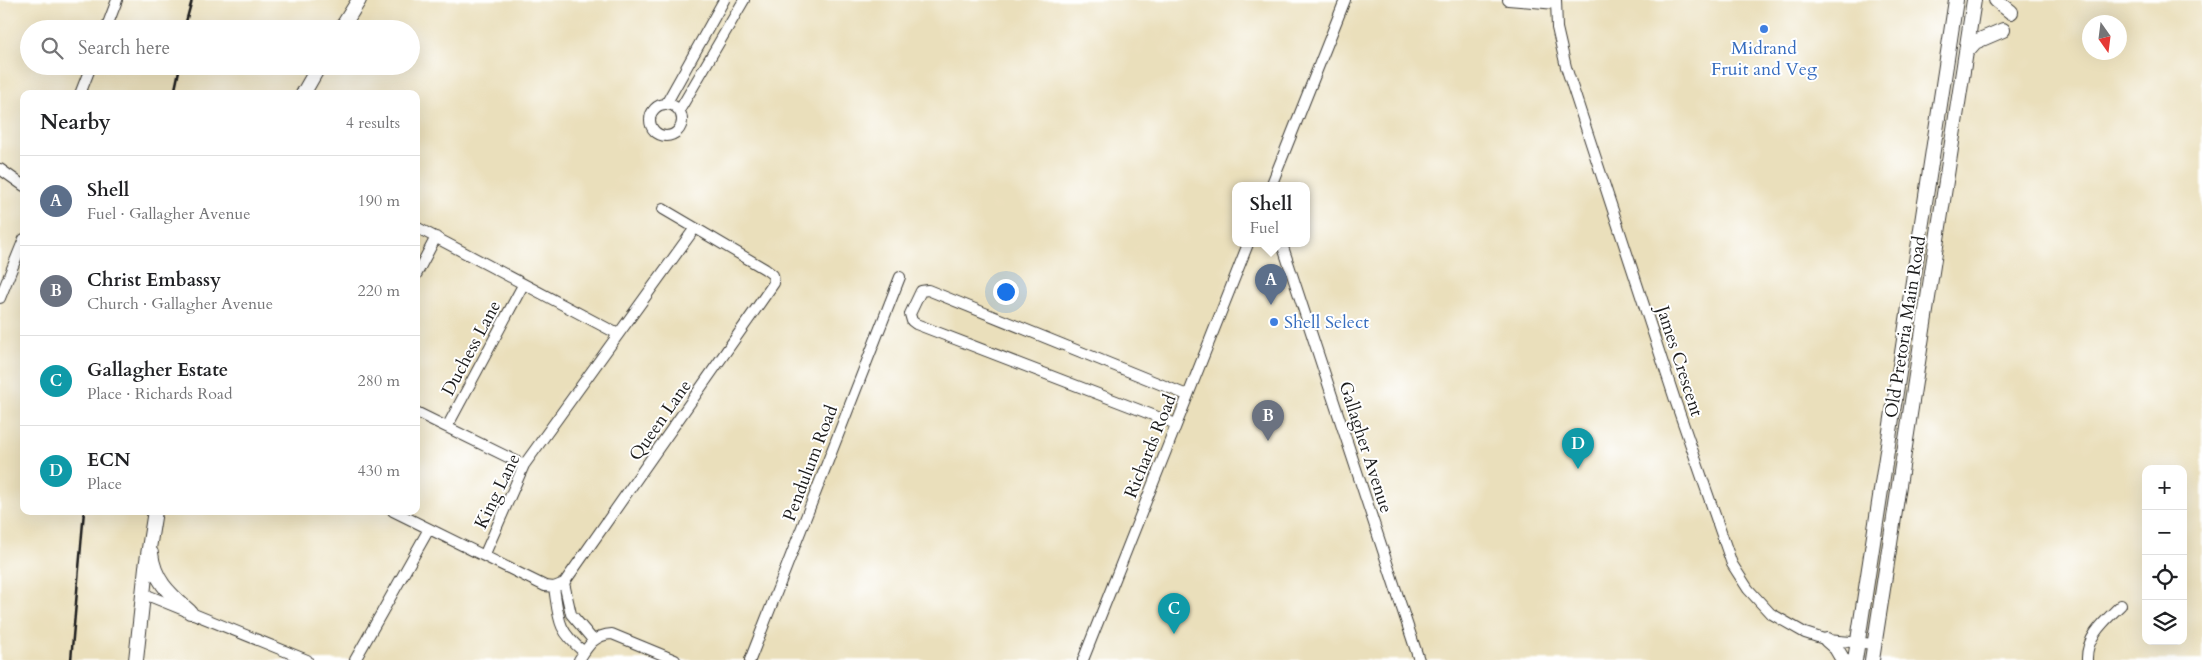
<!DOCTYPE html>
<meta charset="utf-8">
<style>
body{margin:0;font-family:Cardo,serif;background:#f6f6f6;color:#202124}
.controls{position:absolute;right:15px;bottom:15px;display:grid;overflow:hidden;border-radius:10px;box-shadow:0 5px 20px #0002}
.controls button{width:45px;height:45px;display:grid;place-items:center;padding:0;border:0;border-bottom:1px solid #e0e0e0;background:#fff;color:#202124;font:25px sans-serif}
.compass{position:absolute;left:2082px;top:15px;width:45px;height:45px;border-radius:50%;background:#fff;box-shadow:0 5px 20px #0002;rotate:166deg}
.you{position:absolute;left:1005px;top:291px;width:18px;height:18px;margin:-12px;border:4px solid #fff;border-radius:50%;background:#1a73e8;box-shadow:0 0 0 8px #1a73e833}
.badge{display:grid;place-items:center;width:32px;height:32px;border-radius:50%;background:#c8321e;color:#fff;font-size:16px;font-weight:700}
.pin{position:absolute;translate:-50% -41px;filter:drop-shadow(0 1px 2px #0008)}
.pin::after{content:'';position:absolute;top:26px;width:18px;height:15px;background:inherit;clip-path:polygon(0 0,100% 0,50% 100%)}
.popup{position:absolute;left:1232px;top:182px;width:78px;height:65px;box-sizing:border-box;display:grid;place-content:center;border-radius:10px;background:#fff;filter:drop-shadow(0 1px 4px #0005);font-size:16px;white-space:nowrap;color:#757577}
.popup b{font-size:19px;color:#202124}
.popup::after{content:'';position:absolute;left:50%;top:100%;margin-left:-10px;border:10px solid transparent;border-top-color:#fff}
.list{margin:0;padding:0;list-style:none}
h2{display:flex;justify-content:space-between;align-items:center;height:65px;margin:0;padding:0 20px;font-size:21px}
h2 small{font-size:16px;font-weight:400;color:#757577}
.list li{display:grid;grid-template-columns:32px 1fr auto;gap:15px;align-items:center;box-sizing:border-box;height:90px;padding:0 20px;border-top:1px solid #e0e0e0}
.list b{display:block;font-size:19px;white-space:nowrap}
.list p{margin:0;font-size:16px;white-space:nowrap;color:#757577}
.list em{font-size:16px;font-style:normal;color:#757577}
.icon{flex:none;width:28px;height:28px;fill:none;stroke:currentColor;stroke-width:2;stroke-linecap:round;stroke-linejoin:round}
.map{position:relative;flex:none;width:2202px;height:660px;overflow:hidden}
.search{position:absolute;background:#fff;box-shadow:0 5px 20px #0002;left:20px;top:20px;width:400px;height:55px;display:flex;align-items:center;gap:12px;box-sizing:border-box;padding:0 18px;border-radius:28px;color:#757577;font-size:19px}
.panel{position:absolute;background:#fff;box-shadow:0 5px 20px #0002;left:20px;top:90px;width:400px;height:425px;border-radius:10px}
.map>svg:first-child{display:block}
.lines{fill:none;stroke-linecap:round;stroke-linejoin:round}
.minor-casing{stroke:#3b3934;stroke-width:12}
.major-casing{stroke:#3b3934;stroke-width:16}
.minor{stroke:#fff;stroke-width:10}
.major{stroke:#fff;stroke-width:14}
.rail{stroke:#1c1c1c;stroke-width:2.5}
.shop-dot{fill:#3f7fe0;stroke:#fff;stroke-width:2}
.labels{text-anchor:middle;stroke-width:4;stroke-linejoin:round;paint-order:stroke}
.shop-label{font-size:18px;fill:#366cbe;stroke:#fff}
.street-label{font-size:18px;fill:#1c1c1c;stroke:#fff}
</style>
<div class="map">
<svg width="2202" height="660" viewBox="0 0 2202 660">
<rect width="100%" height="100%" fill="#fff"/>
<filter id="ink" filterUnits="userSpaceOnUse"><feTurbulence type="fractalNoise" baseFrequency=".02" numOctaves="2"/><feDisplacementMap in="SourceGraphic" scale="10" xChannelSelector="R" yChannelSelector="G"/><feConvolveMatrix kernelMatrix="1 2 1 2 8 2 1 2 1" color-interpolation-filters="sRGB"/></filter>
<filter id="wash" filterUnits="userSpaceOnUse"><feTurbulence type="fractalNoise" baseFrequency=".0096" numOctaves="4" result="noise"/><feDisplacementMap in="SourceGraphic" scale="20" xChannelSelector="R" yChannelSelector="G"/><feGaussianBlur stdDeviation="1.12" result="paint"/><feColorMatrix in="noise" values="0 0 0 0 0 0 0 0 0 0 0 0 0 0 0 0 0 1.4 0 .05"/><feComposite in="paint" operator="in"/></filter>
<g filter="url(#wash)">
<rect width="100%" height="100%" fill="#eadfbb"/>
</g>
<g filter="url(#ink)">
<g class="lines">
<g class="minor-casing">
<path id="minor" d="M1508,0L1556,4
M1556,0L1557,28L1566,67L1675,400L1732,564L1748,589L1770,613L1805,633L1827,640L1875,644
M106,29L117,0
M80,94L91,66
M650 120a16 16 0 1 1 32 0a16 16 0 1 1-32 0Z
M666,104L724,0
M679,111L744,0
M0,169L24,186
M1271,186L1345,0
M416,227L618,334
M1282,244L1419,660
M416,275L436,237
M0,298L24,239
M416,412L524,465
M1176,424L916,324L912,321L910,314L921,291L928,290L1187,395
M447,427L523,285
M393,511L545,586L554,587L564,583L774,283L773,275L765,269L663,209
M484,556L524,465L695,228
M564,583L571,614L593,640
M554,587C559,620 557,630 584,652
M142,593L307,660
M355,660L429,529
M579,660C588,646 594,635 612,634L675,660
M750,660L900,277
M1083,660L1248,244
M2087,660C2086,636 2105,621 2121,605"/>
</g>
<g class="major-casing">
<path id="major" d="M1996,0L2011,12
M341,29L359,0
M1967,51L1975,42L2003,30
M303,94L319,66
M151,553C154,581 170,594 190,612
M1827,640L1836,648L1843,660
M136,660L146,567L155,511
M1855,660L1956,0
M1872,660L1974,0"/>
</g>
<use href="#minor" class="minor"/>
<use href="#major" class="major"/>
<path class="rail" d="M184,29L192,0
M174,94L180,66
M71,660L84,511"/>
</g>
</g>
<g class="shop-dot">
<circle cx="1764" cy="29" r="5"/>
<circle cx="1274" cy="322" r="5"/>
</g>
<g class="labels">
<g class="shop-label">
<text x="1764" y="54">Midrand<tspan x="1764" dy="21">Fruit and Veg</tspan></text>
<text x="1284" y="328" text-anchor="start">Shell Select</text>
</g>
<g class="street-label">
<text transform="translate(1905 327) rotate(-81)" y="6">Old Pretoria Main Road</text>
<text transform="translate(471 348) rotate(-62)" y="6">Duchess Lane</text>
<text transform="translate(1680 361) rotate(72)" y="6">James Crescent</text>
<text transform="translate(660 420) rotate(-55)" y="6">Queen Lane</text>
<text transform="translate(1150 446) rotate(-68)" y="6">Richards Road</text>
<text transform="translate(1366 447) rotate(72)" y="6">Gallagher Avenue</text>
<text transform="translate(810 463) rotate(-69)" y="6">Pendulum Road</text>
<text transform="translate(497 491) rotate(-64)" y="6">King Lane</text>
</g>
</g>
</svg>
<div class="controls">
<button>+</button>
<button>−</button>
<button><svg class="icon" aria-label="locate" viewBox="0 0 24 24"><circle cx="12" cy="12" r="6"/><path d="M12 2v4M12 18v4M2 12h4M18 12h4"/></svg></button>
<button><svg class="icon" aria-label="layers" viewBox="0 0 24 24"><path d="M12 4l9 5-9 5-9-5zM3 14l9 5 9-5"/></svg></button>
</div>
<svg class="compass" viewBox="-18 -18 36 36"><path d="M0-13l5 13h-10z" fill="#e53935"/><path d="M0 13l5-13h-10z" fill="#757577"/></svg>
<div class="you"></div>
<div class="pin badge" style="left:1271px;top:305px;background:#5c6f8a">A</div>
<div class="popup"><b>Shell</b>Fuel</div>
<div class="pin badge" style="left:1268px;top:441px;background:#6b7280">B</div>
<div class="pin badge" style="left:1174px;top:634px;background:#0f9aa8">C</div>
<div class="pin badge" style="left:1578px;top:469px;background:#0f9aa8">D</div>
<div class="search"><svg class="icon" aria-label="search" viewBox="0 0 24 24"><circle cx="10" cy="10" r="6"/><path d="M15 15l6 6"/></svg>Search here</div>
<section class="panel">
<h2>Nearby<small>4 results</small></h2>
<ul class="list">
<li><span class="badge" style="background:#5c6f8a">A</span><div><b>Shell</b><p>Fuel · Gallagher Avenue</p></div><em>190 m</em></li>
<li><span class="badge" style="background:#6b7280">B</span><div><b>Christ Embassy</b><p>Church · Gallagher Avenue</p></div><em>220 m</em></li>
<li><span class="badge" style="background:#0f9aa8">C</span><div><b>Gallagher Estate</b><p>Place · Richards Road</p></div><em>280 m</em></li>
<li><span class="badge" style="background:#0f9aa8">D</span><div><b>ECN</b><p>Place</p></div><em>430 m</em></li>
</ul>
</section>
</div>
